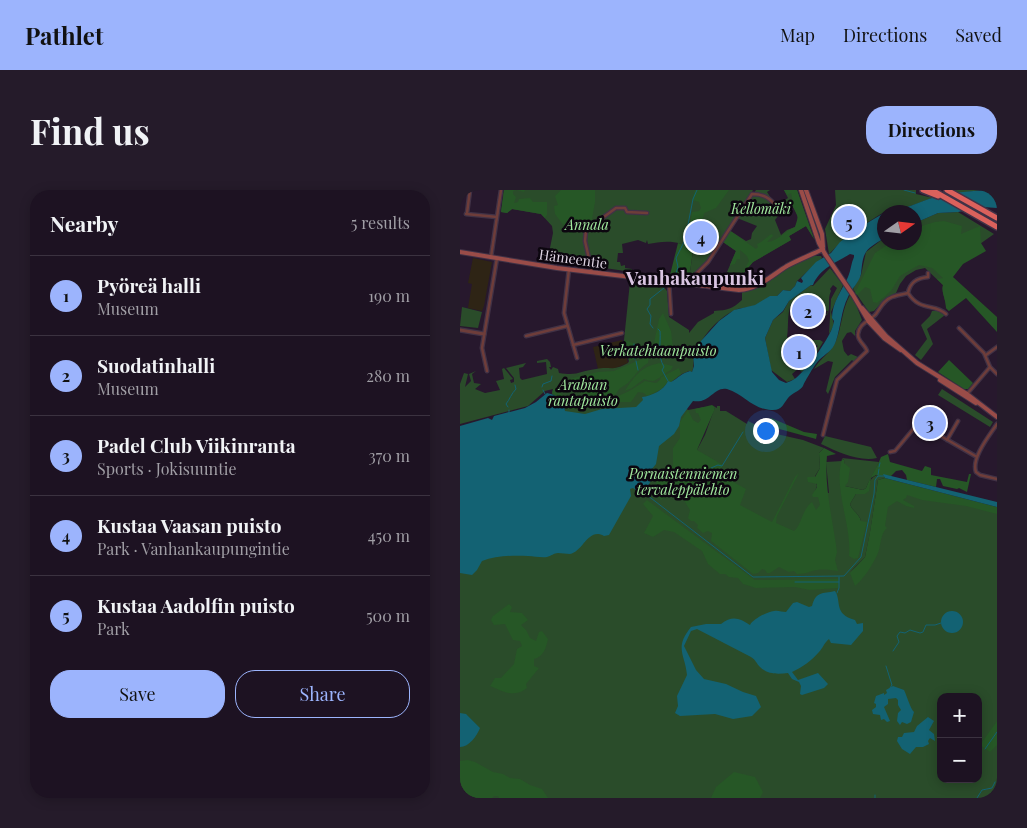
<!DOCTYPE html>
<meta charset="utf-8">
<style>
body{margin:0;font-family:"Playfair Display",serif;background:#251b2a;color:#f1f3f6}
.controls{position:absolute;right:15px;bottom:15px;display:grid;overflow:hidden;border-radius:10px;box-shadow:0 2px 12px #0003}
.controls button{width:45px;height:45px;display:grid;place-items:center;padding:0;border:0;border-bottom:1px solid #3b3240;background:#1d1222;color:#f1f3f6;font:25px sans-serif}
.compass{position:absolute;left:417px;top:15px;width:45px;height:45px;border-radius:50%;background:#1d1222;box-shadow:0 2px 12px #0003;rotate:76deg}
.you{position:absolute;left:305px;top:240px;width:18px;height:18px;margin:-12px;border:4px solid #fff;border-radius:50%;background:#1a73e8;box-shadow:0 0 0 8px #1a73e833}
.badge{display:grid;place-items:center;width:32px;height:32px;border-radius:50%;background:#9cb4fd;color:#111;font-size:16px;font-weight:700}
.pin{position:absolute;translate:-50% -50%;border:2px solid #fff;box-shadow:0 1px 5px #0006}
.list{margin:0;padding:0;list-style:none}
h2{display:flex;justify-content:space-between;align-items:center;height:65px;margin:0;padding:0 20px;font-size:21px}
h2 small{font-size:16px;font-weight:400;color:#a09ea5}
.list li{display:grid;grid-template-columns:32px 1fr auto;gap:15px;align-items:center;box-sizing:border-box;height:80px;padding:0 20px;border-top:1px solid #3b3240}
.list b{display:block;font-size:19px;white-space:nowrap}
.list p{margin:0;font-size:16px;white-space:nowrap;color:#a09ea5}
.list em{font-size:16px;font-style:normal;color:#a09ea5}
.actions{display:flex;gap:10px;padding:15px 20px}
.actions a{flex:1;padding:11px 0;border:1px solid #9cb4fd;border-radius:20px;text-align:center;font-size:18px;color:#9cb4fd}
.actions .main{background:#9cb4fd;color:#111}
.map{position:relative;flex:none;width:537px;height:608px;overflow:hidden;border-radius:20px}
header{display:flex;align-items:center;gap:30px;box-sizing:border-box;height:70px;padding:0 25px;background:#9cb4fd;color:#111}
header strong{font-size:24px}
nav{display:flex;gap:28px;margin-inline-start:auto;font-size:18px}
.intro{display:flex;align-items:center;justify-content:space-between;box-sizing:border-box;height:120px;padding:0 30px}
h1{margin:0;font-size:35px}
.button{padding:12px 22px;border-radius:20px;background:#9cb4fd;color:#111;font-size:18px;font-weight:700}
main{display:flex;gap:30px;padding:0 30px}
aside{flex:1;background:#1d1222;border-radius:20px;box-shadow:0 2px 12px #0003}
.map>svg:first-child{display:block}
.education{fill:#2e2415}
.green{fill:#2a4c2a;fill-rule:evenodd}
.forest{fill:#265726}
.water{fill:#136273;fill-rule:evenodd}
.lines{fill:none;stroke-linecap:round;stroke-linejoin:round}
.stream{stroke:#136273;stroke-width:1}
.minor-casing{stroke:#413246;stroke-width:5}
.tertiary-casing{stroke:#413246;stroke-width:5.5}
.secondary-casing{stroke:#413246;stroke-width:6}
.motorway-casing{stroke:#413246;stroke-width:8}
.minor{stroke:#6e3d3a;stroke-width:2.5}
.tertiary{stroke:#6e3d3a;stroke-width:3}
.secondary{stroke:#9a4c48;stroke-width:4}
.motorway{stroke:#db615c;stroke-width:5}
.labels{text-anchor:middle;stroke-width:5;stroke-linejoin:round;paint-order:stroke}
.park-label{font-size:14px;font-style:italic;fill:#a0e89d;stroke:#0c060f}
.street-label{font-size:14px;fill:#ded4e2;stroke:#0c060f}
.district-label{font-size:19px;font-weight:bold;fill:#d9c5e2;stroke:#0c060f}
</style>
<header>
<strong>Pathlet</strong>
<nav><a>Map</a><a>Directions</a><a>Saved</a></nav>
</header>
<div class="intro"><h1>Find us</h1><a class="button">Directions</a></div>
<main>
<aside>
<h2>Nearby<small>5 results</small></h2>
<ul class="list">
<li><span class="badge">1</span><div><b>Pyöreä halli</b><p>Museum</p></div><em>190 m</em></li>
<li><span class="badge">2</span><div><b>Suodatinhalli</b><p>Museum</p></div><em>280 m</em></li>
<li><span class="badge">3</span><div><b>Padel Club Viikinranta</b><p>Sports · Jokisuuntie</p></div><em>370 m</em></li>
<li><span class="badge">4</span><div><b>Kustaa Vaasan puisto</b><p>Park · Vanhankaupungintie</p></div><em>450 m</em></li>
<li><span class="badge">5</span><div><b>Kustaa Aadolfin puisto</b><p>Park</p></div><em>500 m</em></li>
</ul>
<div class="actions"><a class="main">Save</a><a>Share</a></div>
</aside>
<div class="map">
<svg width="537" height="608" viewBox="0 0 537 608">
<rect width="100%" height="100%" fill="#27182d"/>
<path class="education" d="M13,68L32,72L24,116L22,121L8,118L12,94L8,93Z
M162,150L168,173L151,180L138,179L133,157Z"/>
<path class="green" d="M44,0H293L248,71L236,83L234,82L229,89L233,61C220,49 203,51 188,54L187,50L186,53L178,50L162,54L163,63H158L157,72H160L161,76L165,75V78L172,79V82L138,77H130L112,74L87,73L93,43L92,36L81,24L52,19L47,23L41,22Z
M296,0H310L307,2L316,16L328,8L324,0H337L354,49L346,36L329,46L331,50L293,72L277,91V96H274L272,87L267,82L276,61L263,52L269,40L286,51L291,49L292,43L297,36L277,28ZM332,15C337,23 340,28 335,37L327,40L321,45L315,30L321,22Z
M375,0H456V4L469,7L497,0H520L475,7L437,21L424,22L397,39L380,53L369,64L365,39L376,15Z
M498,22L534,44L482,81L489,121L486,118C486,109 481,103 483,95L465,78L456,80L446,86L440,94L436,103L425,109L414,121L409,122L393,99L401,85L406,62L424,48V52H454L455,33L478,23Z
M353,66H361L362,68L337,91L335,96L330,101L323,100L317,106C306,107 305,111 296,115C289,118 280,117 273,121C256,130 239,149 234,168C233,174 234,177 232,182L229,181L222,184L165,226L104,223L105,217L98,207L92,204L93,199L85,201L68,216L0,234V194L4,183L8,184L5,197L11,191L9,184L16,181L12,184L14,193L21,194L15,199L25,203L40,200L36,191L44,189L42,179L44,178L53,189L50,190L51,193L54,192V188L46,178L66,173L63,177L59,178L60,188L62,190L87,184L86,172L77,173V171L87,169L90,172L91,177H89L91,180L93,177L98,179L99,183C119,186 119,181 136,179C151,176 151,182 168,173L169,171L164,150L170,92L202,95L207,101L209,127L229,140V143L238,132L254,123V121C268,120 272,119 282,110V102L300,96L332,75Z
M370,78L383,95L371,122L374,135L369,144L371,109L377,98L373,95L370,99L371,101C367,109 371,118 367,125L364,124H367L368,121H363V117H351V114L337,115L334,110C326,120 329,135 327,147L333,151L326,159L328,169L336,175C350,175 350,163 358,156L352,153L351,150H360L363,152L351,172L342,182L338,179L332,184L335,189L327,192L311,180L305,148L313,130L323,122L329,111L351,95L353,96Z
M390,105L395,112L402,130L395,141V146L391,142L387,143L382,151L384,161L388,166L391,164L398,167L394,172L392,170L375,187L368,204L366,201L373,172L368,171L354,179C360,168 371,163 376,151C382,136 382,119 390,105Z
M2,117L22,122L18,138L0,136Z
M472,121H479L485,125L467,139L473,154L461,170L455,165L467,149L461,135L470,126Z
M482,199L533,232L530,237L478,205Z
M257,216H260V221H266L287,234L288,231L312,243L343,250L364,258L359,263L360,278L355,286L357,296L355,301L369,303L366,272L382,271L381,298L386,327L401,331C399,323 392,321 390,314L396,304H405C409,293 410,285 423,284L425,288L418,290L410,343L405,367L390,382L411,364L421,294L537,323V608H0V379L182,277L225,217L228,220L244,217L237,260L245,245L255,217L257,218ZM481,507H518V589H481Z
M365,246L411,257L417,268C399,272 378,262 361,254Z
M382,268L419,272C415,282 410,288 406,298L403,300L385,296L384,270Z"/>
<path class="forest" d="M44,0H65L64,2L57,0L53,1V4L56,7L54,13L58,12L59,9L70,8L73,12H87V25L85,28L81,24L52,19L47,23L41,22Z
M101,0H135V12L131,35L124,37L118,34L117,41L109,44L108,35L104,36L95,24L94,16L98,15L95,6Z
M235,0H269L256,18L244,23L239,48L233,61L229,89L210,85L218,53L226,55C230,45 230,33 232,22L239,21L241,18L239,12L232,10Z
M324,0H337L354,49L346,36L329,46L331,50L293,72L281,86L289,71L287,66L280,60V69H277L275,74L270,75L276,61L263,52L269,40L296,59L298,57L297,54C303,52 307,46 312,44L313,46L307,52C319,51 324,41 335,37L338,27L332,15L333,12L331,3L327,5Z
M484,31L502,36L501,44L520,36L521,53L526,61L503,74L493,87L537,127V142L506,108L489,121L486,118C486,109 481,103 483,95L477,89L483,88L472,78L459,75L440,86L431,101L417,113L413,112L410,99L405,97L397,105L395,103L415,63L430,53L454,52L455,38L475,32Z
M203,123L211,141L214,167L193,164L192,162L199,129Z
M164,150L182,156L190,164L169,171Z
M189,166L188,173C179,178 175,186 168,193C163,197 159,197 156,204C132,213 126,204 105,196L109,189L138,182L154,181Z
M489,170L513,193L508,199H504L478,182Z
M200,173L213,176L211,180C207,182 196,191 193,191C190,191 187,190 184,189L172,198L165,201C174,186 182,176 200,173Z
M219,178L221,184L211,192L208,191L202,199L187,206L184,203L178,202L171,212H157L109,220L98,207L92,204L93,199L96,198L111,215C143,211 158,210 185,191L196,193L200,190L201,187Z
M252,215L255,217L254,221L237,260L263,275L259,284L286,299L280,315L312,332L335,287L339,283L317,326L316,333L334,341C342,335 341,321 352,312L356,320L360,315L358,307H353L352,305L357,297V294L348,292L347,288L348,287H355L360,278L359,263L364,258L376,264L367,266C364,297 373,331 377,362L375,370L378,381C371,380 364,379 357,380C349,381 348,384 337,384L334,381L329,382L319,377L310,383H307L305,380L302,379L298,383L293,384L251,351L252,343L248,341L243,343L237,338L238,335L234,331H231L228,328L230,320L223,309L215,307L213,303L201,310L197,306V300L195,295L197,291L202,289L205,282L211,279L213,275V258L220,248V232L228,220L233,230L238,233L241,230L238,223H236L235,219Z
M311,228L344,242L357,244L356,249L312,237L300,232L307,231Z
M428,264L430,272L462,281L465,276L471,278V285L507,292L509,284H511L507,302L499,298L497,299L483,296L480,289H477L476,297L447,290L446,285L442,280L436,281L431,286L416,285L411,288L409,301L405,304H396L390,314C392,321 399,323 401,331L407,332L398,368L394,369L389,366C392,335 373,299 382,269L384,270V273L390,278L388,292L385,296L403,300L406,298C410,287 417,278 421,267Z
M425,288L537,317V324L506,316L462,310L447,305L446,308L443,310L454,316V318L446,316L437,311L428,317L425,336L427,338C421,343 421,352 419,360C416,370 404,389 395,396L390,383L405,367L410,342L418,290Z
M187,310L295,390L378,389V398L350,400L335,397L296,398L283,394L278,388L269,387L265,384H260L248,374L242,361L214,342L204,340L193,347L184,343L193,326L183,314Z
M49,414L52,417L50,422L62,423L68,430L61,435L66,440L70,448L76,451L79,442L82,441L88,449C86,458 84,466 74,469V476L79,478L66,494L67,498C54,508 44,502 30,496L35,488H41L54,474L57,459L62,456L60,451L53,450L45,434L34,435L31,430L33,426Z
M537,531V555L530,562L520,555Z
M8,570L15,572L33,582L43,584L50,588L60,589L70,595L82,599L88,608H39L38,606H34L32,608H0V571Z
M274,582L295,587L303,602L300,608H251L256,597Z"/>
<path class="water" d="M537,0V18L523,17L498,22L478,23L455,33L454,22H426C444,20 458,12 475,7C495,2 516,0 537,0Z
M424,23V48C419,52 410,56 406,62C402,68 402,77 401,84C399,93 391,99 388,107C381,121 381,136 376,151C372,162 366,163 359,170C355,174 345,191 343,196C340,201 332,203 328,208C323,214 322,221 311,220C292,219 284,204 267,199C254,196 250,214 233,211L221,227L219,236L214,244L199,256L196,274L192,279L193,287L188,296L190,301L186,307L173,298L170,299L171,306L149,345L144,346C128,337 123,362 110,364C106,364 102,363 98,363C94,363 91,366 87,367C81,368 74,366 68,366C53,365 36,366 22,371L17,380L12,385L0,383V236L28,228L32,230L34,226L65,218L76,212L87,203C98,205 104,211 105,221L125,224L142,219L176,217L183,210L182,207C192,206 204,200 208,191L211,192C218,188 222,183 230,181L232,182L234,176L233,164L241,151L259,131L274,120L295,115L310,106H317L323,100L330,101L335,96L337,91L342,93L343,91L341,88L356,72L371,63L380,52L397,39ZM390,64L394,65V67C391,73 391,80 388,87C382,100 372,113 372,128L374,131C373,145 347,179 336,188C333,190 329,192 326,193L319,190L312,182L305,148L313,130L323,121L329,111L351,95H353C359,79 377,72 390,64Z
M423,284L537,312V317L425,288Z
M375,401C382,411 373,424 395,430L397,434L403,433V441L391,455L371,453L369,449C364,453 363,458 359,462C351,471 343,477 332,482L338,490L358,483L368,494L364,498L342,505L340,504L341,496L339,492L332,489L328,483C319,484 308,485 300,477C296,473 296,470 291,467L237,439L231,441L224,456L236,480L244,489L266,494L283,502L296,506L301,517L292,526L273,529L255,524L220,526L215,523L218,516L217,506L227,485C225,464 214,458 231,437L246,434H261C272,425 280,428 290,435C293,429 307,422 314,421C318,420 322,422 326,422L333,413L337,412L349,417L352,416C356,401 362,404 375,401Z
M481 432a11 11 0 1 1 22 0a11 11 0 1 1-22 0Z
M433,496L444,500C447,506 450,518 454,522L451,532L447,534L442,532L440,535L437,531L438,523L441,520L438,515V510L436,508L428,509V514L424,517L430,531L427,532L424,529L421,530L420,525L413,524L412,520L416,517V514L414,513L416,506L424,503V505L427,503L426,500Z
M0,523L6,524L20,538C17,546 9,557 0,557Z
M468,527L474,531L469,540L474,544L475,551L470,548L468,551L469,554L463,557H456L450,564L442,559L437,551L438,547H442L444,543L454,542L457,536Z"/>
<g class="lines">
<path class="stream" d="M444,0L455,3
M215,86L218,77L216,68L225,50L233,9L237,0
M193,138L190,134L191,126L187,119L190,115V109L204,98
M198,139L200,141C201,154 197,165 204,177L202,180L208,191
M174,154L175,169
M176,171L178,180
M82,197L83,194L91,191L92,186
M83,200L85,204
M48,217L46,214C50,209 51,204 56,199L55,195
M49,220V223
M419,277L420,273
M251,278L258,275L262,276L283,242
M418,285L419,279
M187,305L293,387L384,386L401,367L414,304L415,290L418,286H425
M335,392H379
M377,403L379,398V387
M433,461L439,452L437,446L440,442L445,443L450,440L460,443L463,442L466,435H475L481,433
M426,476L432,495L430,498
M525,559L537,542
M415,605V608
M517,608L522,600L532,598L535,592"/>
<g class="minor-casing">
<path id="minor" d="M7,23L10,0
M6,24L37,27
M31,67L41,0
M109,79L104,123L117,168
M132,82L125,51L126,40L156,18H165L167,22L187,23
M209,92L211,124
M231,94L234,86L248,72L292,4C306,4 313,10 320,23
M448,103C450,92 457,88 468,87V83
M499,138L524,163L530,177L537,184
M66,146L107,136
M113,155L162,143
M526,165L537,157
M27,181L22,158L37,68
M507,204L530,177
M537,234C529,246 511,268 516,282L520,285L537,289
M363,245L377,190L407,161C405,154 397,151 398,144C399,133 410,131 416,124C421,117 424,110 432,107C437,105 443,104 448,103C460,122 475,113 486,124
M487,250L498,231
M430,262L435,261L455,237L460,234L517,267"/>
</g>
<g class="tertiary-casing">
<path id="tertiary" d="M0,140L24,144"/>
</g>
<g class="secondary-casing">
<path id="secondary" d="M341,0L359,53L365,64L393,105L409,132L424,148L441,160
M346,0L362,44L363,57
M0,62L97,78L279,100C298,99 311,86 327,76C338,70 351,65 363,59
M402,118L426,146L457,173L507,204L537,227
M480,190L516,213"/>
</g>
<g class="motorway-casing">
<path id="motorway" d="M463,0L478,6
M472,0L537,37
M487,0L537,28"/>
</g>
<use href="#minor" class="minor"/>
<use href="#tertiary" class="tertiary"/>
<use href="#secondary" class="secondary"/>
<use href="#motorway" class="motorway"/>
</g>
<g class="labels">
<g class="park-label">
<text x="301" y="24">Kellomäki</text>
<text x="127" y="40">Annala</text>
<text x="198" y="166">Verkatehtaanpuisto</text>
<text x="123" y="200">Arabian<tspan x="123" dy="16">rantapuisto</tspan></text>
<text x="223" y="289">Pornaistenniemen<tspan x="223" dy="16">tervaleppälehto</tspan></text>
</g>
<g class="street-label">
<text transform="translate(113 69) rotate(8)" y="5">Hämeentie</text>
</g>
<g class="district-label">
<text x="235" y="95">Vanhakaupunki</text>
</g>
</g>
</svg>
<div class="controls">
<button>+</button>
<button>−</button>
</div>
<svg class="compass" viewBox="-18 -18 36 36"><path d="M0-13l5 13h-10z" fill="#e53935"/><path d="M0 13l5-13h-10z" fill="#a09ea5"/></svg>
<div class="you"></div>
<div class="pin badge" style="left:339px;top:162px">1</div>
<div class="pin badge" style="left:348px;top:121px">2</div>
<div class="pin badge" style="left:470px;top:233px">3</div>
<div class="pin badge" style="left:241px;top:47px">4</div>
<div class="pin badge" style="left:389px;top:32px">5</div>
</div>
</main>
